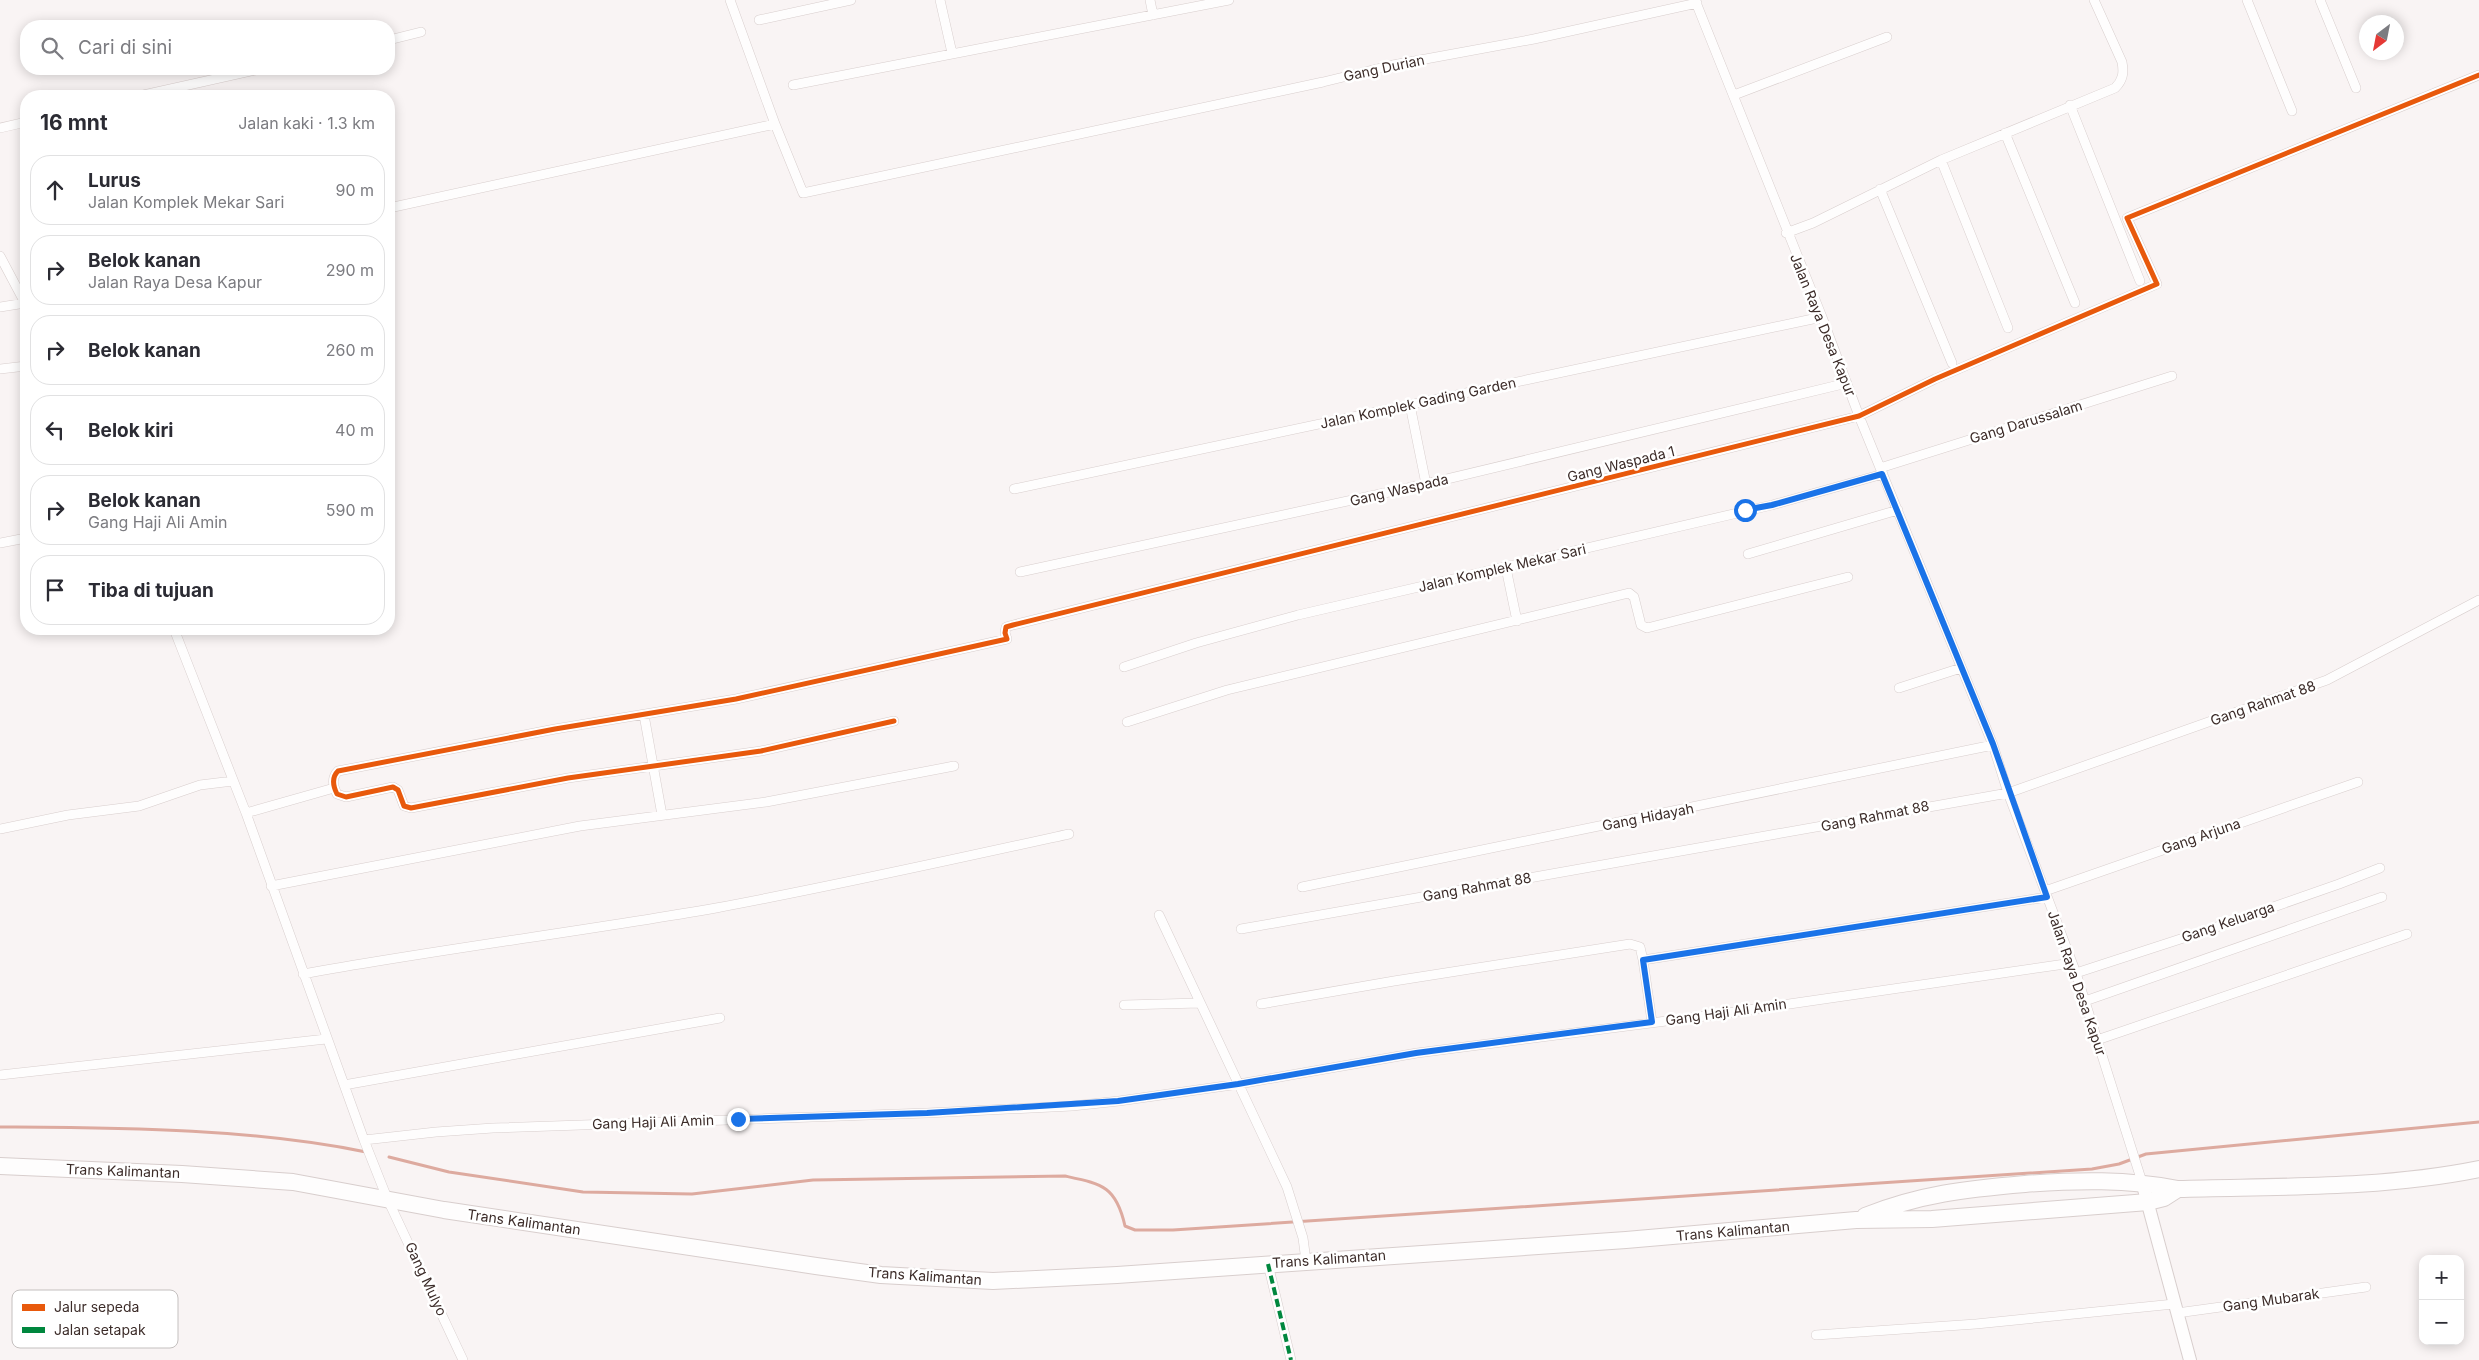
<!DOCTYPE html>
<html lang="id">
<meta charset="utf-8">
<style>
body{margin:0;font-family:Inter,sans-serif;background:#f7f7f7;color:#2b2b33}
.controls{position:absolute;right:15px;bottom:15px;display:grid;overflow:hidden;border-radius:10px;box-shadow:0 2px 12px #0003}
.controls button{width:45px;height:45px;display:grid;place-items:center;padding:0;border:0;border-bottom:1px solid #e1e1e2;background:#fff;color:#2b2b33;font:25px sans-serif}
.compass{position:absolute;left:2359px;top:15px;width:45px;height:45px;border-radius:50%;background:#fff;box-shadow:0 2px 12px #0003;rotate:212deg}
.stop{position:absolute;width:15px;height:15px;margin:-11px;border:4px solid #1a73e8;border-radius:50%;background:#fff}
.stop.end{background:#1a73e8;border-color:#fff;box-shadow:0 1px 5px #0008}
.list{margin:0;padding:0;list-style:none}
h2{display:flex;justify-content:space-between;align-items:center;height:65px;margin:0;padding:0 20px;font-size:21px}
h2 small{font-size:16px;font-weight:400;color:#7c7c81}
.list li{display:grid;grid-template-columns:32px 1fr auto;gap:15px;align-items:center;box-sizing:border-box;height:70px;margin:0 10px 10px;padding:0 10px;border:1px solid #e1e1e2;border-radius:20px}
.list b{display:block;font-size:19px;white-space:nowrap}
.list p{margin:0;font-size:16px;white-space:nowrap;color:#7c7c81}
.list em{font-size:16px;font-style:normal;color:#7c7c81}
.icon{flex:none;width:28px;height:28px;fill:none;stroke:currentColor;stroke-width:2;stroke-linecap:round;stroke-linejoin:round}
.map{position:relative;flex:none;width:2479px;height:1360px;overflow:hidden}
.search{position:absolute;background:#fff;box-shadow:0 2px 12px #0003;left:20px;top:20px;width:375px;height:55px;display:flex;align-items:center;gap:12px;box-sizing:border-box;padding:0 18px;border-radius:20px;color:#7c7c81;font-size:19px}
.panel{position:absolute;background:#fff;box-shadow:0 2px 12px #0003;left:20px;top:90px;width:375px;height:545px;border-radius:20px}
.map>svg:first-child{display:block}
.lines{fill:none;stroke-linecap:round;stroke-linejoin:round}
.stream{stroke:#ddaa9f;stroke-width:3}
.street-casing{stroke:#d8cecd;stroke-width:10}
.secondary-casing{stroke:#d8cecd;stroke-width:14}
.highway-casing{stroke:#d8cecd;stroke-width:18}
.street{stroke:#fefdfd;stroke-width:9}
.secondary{stroke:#fefdfd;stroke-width:12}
.highway{stroke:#fefdfd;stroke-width:16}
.quiet{stroke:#00873e;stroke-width:4;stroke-dasharray:8 4;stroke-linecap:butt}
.cycleway-casing{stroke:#fff;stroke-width:8}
.cycleway{stroke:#e8590c;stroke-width:5}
.route{stroke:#1a73e8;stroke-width:6}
.labels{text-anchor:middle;stroke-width:5;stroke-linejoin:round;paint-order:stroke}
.street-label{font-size:14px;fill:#3c2c29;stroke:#fff}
.key{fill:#fff;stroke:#c4c0bf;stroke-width:1}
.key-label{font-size:14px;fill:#3c2c29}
</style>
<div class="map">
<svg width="2479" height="1360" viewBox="0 0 2479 1360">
<rect width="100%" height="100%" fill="#f9f4f4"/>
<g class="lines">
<path class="stream" d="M0,1127C120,1128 249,1128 366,1152
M389,1157L449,1172L583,1192L692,1194L813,1180L1065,1176C1102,1184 1116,1186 1125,1226L1135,1230H1173L2092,1169L2119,1164L2146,1154L2479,1122"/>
<g class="street-casing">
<path id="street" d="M730,0L775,124L803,193L1323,82L1393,65L1534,39L1697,3
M940,0L952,53
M1150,0L1153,15
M1695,0L1822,317L1859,416L1993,745L2008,793L2076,973L2142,1182
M2247,0L2292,111
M2320,0L2356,88
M759,20L851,0
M389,40L421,32
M793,85L1229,0
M1734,95L1887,37
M139,96L260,69
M2070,105L2140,281
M0,128L26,122
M2005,133L2075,303
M1941,160L2008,328
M1880,189L1952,363
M389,208L775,124
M1786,233L1813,223L1941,160L2115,88C2123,80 2124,73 2122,62L2094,0
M0,256L26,305
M0,307L25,303
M0,369L26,366
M1410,405L1426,484
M1880,468L2172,376
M1014,489L1822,317
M0,543L26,538
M1748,554L1898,510
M1506,568L1517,621
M1020,572L1426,484L1847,383
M174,629L246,813L364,1140L387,1198L463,1360
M1124,667L1196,643L1298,615L1772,505L1883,474
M1899,688L1961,668
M644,715L662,815
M894,721L761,751L568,778L411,808L404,806L398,790L393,787L346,797L337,794C333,786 331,778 338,771L555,729L736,699L1007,639L1005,633L1006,627L1013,625L1859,416L1935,379L2157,284L2127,218L2479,75
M1127,722L1227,690L1629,593L1634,597L1641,625L1647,628L1848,577
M246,813L334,788
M0,829L68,815L139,806L200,785L233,781
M271,886L580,826L766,802L954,766
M1302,887L1993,745
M2045,891L2358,782
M1159,915L1287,1187L1303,1238L1306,1261
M1241,929L2008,793L2327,680L2479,600
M1643,960L1652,1022
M2076,973L2205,931L2339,884L2380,868
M303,974C440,949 579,932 716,908C834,886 951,860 1069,834
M2085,1001L2382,897
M1261,1004L1394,981L1630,944L1640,947L1643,960L2047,897
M1124,1005L1200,1003
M2097,1040L2407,934
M0,1075L326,1039
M344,1085L720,1018
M364,1140L436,1132L493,1128L927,1113L1072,1106L1119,1101L1239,1084L1417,1053L1713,1015L2072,963
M1268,1264L1291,1360
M2177,1313L2366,1287
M1816,1335L1976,1324L2174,1304"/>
</g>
<g class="secondary-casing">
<path id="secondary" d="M2142,1182L2190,1360"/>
</g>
<g class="highway-casing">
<path id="highway" d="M0,1166L182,1174L293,1182L444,1210L816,1266L881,1275L993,1281L1117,1275L1626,1240L1856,1220L1932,1219L2148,1202L2164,1198L2178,1189C2278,1186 2380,1189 2479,1169
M1865,1216C1920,1194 1966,1189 2025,1184C2077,1180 2127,1179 2178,1189"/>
</g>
<use href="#street" class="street"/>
<use href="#secondary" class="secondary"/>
<use href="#highway" class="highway"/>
<path class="quiet" d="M1268,1264L1291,1360"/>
<g class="cycleway-casing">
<path id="cycleway" d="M894,721L761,751L568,778L411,808L404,806L398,790L393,787L346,797L337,794C333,786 331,778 338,771L555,729L736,699L1007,639L1005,633L1006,627L1013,625L1859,416L1935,379L2157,284L2127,218L2479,75"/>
</g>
<use href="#cycleway" class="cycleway"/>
</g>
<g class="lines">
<path class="route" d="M738,1119L927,1113L1118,1101L1238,1084L1416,1053L1652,1022L1643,960L2047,897L1993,744L1882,474L1772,505L1745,510"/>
</g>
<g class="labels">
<g class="street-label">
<text transform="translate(1384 68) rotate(-12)" y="5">Gang Durian</text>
<text transform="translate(1823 325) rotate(68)" y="5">Jalan Raya Desa Kapur</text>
<text transform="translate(1418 403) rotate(-12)" y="5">Jalan Komplek Gading Garden</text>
<text transform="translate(2026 422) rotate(-17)" y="5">Gang Darussalam</text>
<text transform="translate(1621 464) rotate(-14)" y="5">Gang Waspada 1</text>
<text transform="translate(1399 490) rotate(-13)" y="5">Gang Waspada</text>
<text transform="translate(1502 568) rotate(-13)" y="5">Jalan Komplek Mekar Sari</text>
<text transform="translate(2263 703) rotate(-19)" y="5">Gang Rahmat 88</text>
<text transform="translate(1875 816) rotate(-11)" y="5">Gang Rahmat 88</text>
<text transform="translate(1648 817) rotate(-11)" y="5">Gang Hidayah</text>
<text transform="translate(2201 836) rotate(-19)" y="5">Gang Arjuna</text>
<text transform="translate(1477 887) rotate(-10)" y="5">Gang Rahmat 88</text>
<text transform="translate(2228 922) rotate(-19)" y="5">Gang Keluarga</text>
<text transform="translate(2077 983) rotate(71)" y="5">Jalan Raya Desa Kapur</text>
<text transform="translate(1726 1012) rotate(-8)" y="5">Gang Haji Ali Amin</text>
<text transform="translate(653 1122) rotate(-2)" y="5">Gang Haji Ali Amin</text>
<text transform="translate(123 1171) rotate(2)" y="5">Trans Kalimantan</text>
<text transform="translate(524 1222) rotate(8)" y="5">Trans Kalimantan</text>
<text transform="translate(1733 1231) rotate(-5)" y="5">Trans Kalimantan</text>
<text transform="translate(1329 1259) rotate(-4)" y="5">Trans Kalimantan</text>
<text transform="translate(925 1276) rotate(4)" y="5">Trans Kalimantan</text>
<text transform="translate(426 1279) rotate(65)" y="5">Gang Mulyo</text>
<text transform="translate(2271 1300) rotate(-8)" y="5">Gang Mubarak</text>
</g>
</g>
<rect x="12" y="1290" width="166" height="58" rx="8" class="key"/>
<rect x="22" y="1304" width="23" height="7" fill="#e8590c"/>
<rect x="22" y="1327" width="23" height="6" fill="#00873e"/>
<g class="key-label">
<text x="54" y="1312">Jalur sepeda</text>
<text x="54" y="1335">Jalan setapak</text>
</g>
</svg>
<div class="controls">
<button>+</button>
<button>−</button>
</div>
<svg class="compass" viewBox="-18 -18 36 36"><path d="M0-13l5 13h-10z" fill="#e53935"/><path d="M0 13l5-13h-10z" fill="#7c7c81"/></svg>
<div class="stop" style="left:1745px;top:510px"></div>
<div class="stop end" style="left:738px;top:1119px"></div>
<div class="search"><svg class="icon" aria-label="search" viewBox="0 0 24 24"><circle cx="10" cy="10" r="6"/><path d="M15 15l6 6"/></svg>Cari di sini</div>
<section class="panel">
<h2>16 mnt<small>Jalan kaki · 1.3 km</small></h2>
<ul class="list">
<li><svg class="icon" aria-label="ahead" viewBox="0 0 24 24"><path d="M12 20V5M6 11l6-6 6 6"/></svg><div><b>Lurus</b><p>Jalan Komplek Mekar Sari</p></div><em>90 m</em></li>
<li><svg class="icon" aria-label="right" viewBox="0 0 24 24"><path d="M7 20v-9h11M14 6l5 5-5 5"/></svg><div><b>Belok kanan</b><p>Jalan Raya Desa Kapur</p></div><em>290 m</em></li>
<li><svg class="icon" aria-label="right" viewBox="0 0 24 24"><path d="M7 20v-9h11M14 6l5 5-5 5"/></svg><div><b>Belok kanan</b></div><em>260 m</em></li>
<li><svg class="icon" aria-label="left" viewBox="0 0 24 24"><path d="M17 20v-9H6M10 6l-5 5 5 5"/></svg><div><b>Belok kiri</b></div><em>40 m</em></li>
<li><svg class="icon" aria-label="right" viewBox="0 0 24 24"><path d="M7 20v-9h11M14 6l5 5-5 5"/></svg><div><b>Belok kanan</b><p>Gang Haji Ali Amin</p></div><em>590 m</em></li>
<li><svg class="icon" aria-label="arrive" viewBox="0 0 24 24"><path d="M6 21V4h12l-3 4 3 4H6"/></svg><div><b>Tiba di tujuan</b></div></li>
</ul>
</section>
</div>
